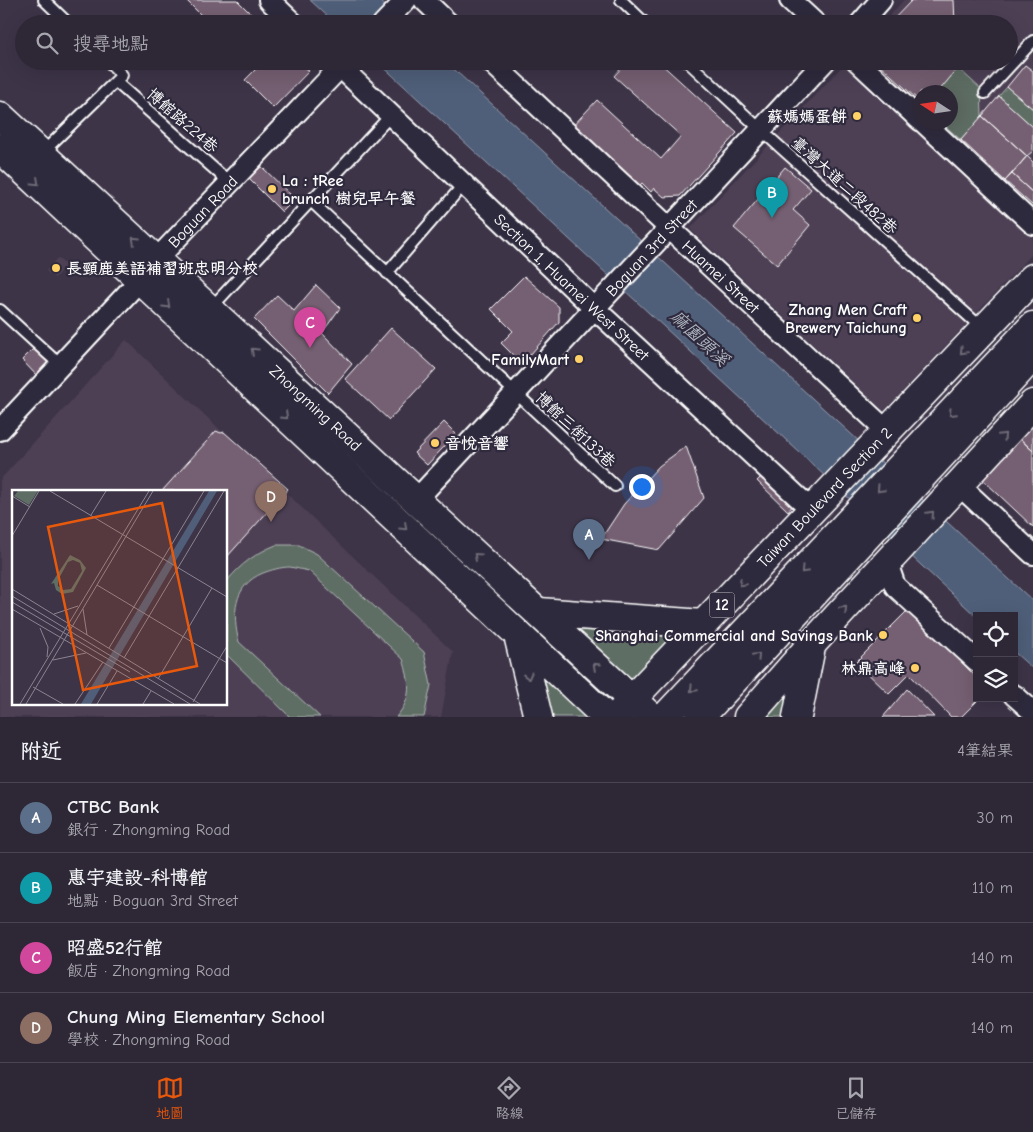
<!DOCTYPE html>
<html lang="zh-TW">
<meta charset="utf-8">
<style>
body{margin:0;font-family:"Comic Neue","LXGW WenKai TC",sans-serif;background:#362f3e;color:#f1f3f6}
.controls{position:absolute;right:15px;bottom:15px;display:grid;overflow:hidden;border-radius:0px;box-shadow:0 5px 20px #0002}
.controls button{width:45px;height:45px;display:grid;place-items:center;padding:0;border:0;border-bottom:1px solid #494451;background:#2e2736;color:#f1f3f6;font:25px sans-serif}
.compass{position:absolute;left:913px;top:85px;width:45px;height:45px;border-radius:50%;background:#2e2736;box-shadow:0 5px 20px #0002;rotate:282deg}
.you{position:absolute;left:641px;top:486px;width:18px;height:18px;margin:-12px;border:4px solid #fff;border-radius:50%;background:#1a73e8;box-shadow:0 0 0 8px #1a73e833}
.badge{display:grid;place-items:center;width:32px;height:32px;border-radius:50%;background:#ea580c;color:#fff;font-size:16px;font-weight:700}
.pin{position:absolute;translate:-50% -41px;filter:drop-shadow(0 1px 2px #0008)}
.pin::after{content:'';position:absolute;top:26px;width:18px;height:15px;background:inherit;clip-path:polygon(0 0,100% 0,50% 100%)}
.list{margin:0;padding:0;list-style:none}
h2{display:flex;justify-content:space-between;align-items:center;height:65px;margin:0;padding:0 20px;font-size:21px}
h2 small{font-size:16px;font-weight:400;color:#a7a5ad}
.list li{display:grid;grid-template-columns:32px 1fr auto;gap:15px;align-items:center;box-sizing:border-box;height:70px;padding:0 20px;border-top:1px solid #494451}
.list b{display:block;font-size:19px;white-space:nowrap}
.list p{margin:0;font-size:16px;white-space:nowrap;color:#a7a5ad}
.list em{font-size:16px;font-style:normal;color:#a7a5ad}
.icon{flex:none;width:28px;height:28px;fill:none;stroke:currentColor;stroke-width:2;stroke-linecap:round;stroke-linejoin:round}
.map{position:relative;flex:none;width:1033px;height:717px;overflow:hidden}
.search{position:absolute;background:#2e2736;box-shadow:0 5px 20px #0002;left:15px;right:15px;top:15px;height:55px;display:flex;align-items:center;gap:12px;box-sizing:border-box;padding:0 18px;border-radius:28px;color:#a7a5ad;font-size:19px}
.sheet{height:345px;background:#2e2736}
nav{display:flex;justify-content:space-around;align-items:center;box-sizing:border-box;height:70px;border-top:1px solid #494451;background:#2e2736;font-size:14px;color:#a7a5ad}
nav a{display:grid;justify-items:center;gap:2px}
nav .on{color:#ea580c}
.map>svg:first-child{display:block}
.built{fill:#4e4155;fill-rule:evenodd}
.green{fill:#5e6e65;stroke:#aeb6b2}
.water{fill:#505e79;stroke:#969eaf}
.building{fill:#755e72;stroke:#fff}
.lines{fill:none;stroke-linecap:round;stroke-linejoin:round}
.service-casing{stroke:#fff;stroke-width:14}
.minor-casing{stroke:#fff;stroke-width:24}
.secondary-casing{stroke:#fff;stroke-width:31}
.primary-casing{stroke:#fff;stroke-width:31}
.service{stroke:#2f2a3d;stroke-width:10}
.minor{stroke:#2f2a3d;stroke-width:20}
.secondary{stroke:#2f2a3d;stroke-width:28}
.primary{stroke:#2f2a3d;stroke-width:28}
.oneway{stroke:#6d6a77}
.poi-dot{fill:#ffd166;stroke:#2f2a3d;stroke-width:2}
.labels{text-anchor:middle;stroke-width:4.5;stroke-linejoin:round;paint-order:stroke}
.shield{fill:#2f2a3d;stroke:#c1bfc5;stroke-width:1}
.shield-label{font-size:15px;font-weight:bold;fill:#fff}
.poi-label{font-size:16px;font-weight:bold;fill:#fff;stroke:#2f2a3d;text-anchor:end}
.street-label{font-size:16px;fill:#fff;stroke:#2f2a3d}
.water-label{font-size:18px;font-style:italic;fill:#b0b7c3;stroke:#2f2a3d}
.inset-road{fill:none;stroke:#8b8591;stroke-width:1}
.view{fill:#e8590c;fill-opacity:0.15;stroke:#e8590c;stroke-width:2.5}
.inset-edge{fill:none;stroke:#fff;stroke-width:2.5}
</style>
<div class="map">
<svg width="1033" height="717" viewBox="0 0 1033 717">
<rect width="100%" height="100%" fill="#3d3448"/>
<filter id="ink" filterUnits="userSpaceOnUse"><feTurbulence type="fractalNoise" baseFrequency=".02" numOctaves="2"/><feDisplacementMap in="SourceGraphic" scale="10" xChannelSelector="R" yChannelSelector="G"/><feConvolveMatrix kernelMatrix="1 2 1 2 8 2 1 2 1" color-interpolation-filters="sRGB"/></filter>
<g filter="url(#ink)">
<path class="built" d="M904,0H1033V253L884,411L690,229L847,61H1009V24H882ZM920,92H950V122H920Z
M57,258L66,265L55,278L46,271Z
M126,340L453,652L441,717H0V480ZM14,491H226V703H14Z"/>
<path class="green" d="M958,68L981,89L982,116L961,140L942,123L950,122V92H938Z
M1007,87L1033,109V127L999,96Z
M276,545H299L317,554L424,652L431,685L424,717H396C413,698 410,682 403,659L309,571C303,570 296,568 290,567C281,567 271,570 263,573C233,585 232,615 239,642L320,717H290L226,654L227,581C241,564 256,553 276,545Z
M554,619L693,629L631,687Z
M522,649L594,717H527Z
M802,662L790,717H755Z"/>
<path class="water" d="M310,0H379L405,24H336Z
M377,61H445L1033,601V669L1014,652V616L977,617Z"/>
<path class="building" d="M186,0H237L261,24H210Z
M912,0H954L955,24H889Z
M248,61H298L309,71L273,108L245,80L256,69Z
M628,61H647L649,64L652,61H658L737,133L680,196L664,197L654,188L651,192L642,183L637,188L570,129L597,100L661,159L681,136L614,76Z
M876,61H958V68L938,92H920V102Z
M1025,65L1033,71V109L1007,87Z
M999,96L1033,127V151L1027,156L982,116Z
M982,116L1027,156L1005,181L961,140Z
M1027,156L1033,162V193L1012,174Z
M261,166L295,199L282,212L249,179Z
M785,167L811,189L793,210L810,225L777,265L734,228Z
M1012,174L1033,193V206L1005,181Z
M524,276L559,307V322L522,364L501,343L513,331L491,309Z
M316,285L340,308L322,333L352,364L328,393L254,319L277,295L294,311Z
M391,328L436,369L389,420L345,379Z
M34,348L50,364L38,377L22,360Z
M1033,417V451L1016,435Z
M444,422L456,434L427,465L414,453Z
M216,431L221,433L224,432L288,489L226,558V491H162Z
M1016,435L1033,451V527L980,477Z
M686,446L704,498L659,550L601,539L624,504L659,466Z
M764,474L795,503L788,511L757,481Z
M909,609L977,678V698H980L961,717H951L909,674L889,694L856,662Z
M907,689L934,717H883Z"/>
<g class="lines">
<g class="service-casing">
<path id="service" d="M44,0L69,24
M621,0L646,24
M687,61L761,130L983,329
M116,82L229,182
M985,93L1033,41
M42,153L122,75L108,61
M311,201L615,486
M387,273L464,184
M210,309L391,115
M0,310L60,365"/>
</g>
<g class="minor-casing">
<g id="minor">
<path d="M269,0L294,24"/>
<path d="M424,0L449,24"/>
<path d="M790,0L816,24"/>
<path d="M383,24L406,0"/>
<path d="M860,24L881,0"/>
<path id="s1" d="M334,61L595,309L812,510"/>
<path id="s2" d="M490,61L887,431"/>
<path d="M857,61L920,120"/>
<path d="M923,122L1033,224"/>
<path id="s3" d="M0,430L140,280L156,260L346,61"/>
<path d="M959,485L1033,554"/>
<path id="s4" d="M416,500L825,61"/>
<path d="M887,563L895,586L977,661"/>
<path d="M1014,695L1033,712"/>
</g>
</g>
<g class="secondary-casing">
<g id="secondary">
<path id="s5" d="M0,116L651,717"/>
<path d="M0,148L606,717"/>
</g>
</g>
<g class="primary-casing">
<g id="primary">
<path d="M539,612L703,624"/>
<path d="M518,635L538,717"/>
<path id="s6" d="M617,717L631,700L1033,278"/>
<path d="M665,717L1033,326"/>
<path d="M700,717L1033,356"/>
<path d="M748,717L811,645L1033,404"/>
<path d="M797,717L811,647"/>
</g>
</g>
<use href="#service" class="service"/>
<use href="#minor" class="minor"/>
<use href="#secondary" class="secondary"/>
<use href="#primary" class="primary"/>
</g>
<defs><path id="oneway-chevron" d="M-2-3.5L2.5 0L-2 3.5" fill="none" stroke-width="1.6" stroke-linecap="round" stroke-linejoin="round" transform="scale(1.25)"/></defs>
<g class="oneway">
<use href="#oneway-chevron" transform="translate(36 182) rotate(43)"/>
<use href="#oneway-chevron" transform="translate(135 240) rotate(-137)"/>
<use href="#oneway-chevron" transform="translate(167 305) rotate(43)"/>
<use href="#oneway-chevron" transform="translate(254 351) rotate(-137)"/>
<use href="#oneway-chevron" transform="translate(963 351) rotate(134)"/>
<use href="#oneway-chevron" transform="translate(952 413) rotate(133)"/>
<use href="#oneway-chevron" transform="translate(285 416) rotate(43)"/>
<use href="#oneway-chevron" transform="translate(1003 436) rotate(-47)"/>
<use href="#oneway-chevron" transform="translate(880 489) rotate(133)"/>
<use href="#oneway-chevron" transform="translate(931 514) rotate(-47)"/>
<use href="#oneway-chevron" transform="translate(404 527) rotate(43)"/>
<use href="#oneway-chevron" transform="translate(477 556) rotate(-138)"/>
<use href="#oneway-chevron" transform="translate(804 570) rotate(133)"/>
<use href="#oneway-chevron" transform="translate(742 583) rotate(134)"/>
<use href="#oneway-chevron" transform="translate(844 609) rotate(-47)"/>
<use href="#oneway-chevron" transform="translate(757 656) rotate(-47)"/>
<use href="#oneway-chevron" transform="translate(596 666) rotate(-137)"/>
<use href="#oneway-chevron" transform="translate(528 676) rotate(76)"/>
<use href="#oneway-chevron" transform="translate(693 689) rotate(134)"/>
</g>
</g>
<g class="poi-dot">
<circle cx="857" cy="116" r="5"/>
<circle cx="272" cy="189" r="5"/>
<circle cx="56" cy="268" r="5"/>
<circle cx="917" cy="318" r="5"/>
<circle cx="579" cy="359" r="5"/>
<circle cx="435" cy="443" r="5"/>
<circle cx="883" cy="635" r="5"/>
<circle cx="915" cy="668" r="5"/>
</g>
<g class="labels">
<rect class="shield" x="709.5" y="592.5" width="25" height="25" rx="4"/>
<g class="shield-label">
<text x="722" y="610">12</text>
</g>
<g class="poi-label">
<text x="847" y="122">蘇媽媽蛋餅</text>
<text x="282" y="186" text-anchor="start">La : tRee<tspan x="282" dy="18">brunch 樹兒早午餐</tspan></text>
<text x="66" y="274" text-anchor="start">長頸鹿美語補習班忠明分校</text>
<text x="907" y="315">Zhang Men Craft<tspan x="907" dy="18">Brewery Taichung</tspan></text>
<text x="569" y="365">FamilyMart</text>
<text x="445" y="449" text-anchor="start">音悅音響</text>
<text x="873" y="641">Shanghai Commercial and Savings Bank</text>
<text x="905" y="674">林鼎高峰</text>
</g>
<g class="street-label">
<text transform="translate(183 120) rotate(41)" y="6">博館路224巷</text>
<text transform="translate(845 185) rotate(42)" y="6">臺灣大道二段482巷</text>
<text dy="6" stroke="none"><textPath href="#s3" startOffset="298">Boguan Road</textPath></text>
<text dy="6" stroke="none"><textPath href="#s4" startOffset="345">Boguan 3rd Street</textPath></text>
<text dy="6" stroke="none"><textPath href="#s2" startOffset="316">Huamei Street</textPath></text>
<text dy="6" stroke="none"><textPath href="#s1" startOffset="328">Section 1, Huamei West Street</textPath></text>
<text dy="6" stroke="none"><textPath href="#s5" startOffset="430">Zhongming Road</textPath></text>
<text transform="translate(576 429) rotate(43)" y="6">博館三街133巷</text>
<text dy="6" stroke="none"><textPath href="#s6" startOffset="302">Taiwan Boulevard Section 2</textPath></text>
</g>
<g class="water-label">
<text transform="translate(700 338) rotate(43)" y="6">麻園頭溪</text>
</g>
</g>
<g transform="translate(12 490)">
<rect width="215" height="215" fill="#3d3448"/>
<path d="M6,1H26L17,15L2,6ZM58,65L68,70L74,78L61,102L50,104L44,100L42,93L39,94ZM61,70L68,73L70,81L59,99L51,100L46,96V90L56,72Z" fill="#5e6e65" fill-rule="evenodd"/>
<path d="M197,1H205L79,214H69Z" fill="#505e79"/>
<path class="inset-road" d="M38,1L215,107M0,6L18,17M79,25L94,1M0,46L27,1M85,95L215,173M0,99L188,214M0,106L178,214M0,112L118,182M0,119L162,214M71,119L75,145M42,124L66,116M28,138L36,157L35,167M97,158L192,1M112,168L212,1M41,170L74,163M146,189L200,98M21,197L51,214M181,212L215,156M8,214L137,1M14,214L141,1M63,214L91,172M85,214L105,181M131,214L139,201"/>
<path class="view" d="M150,13L185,176L71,200L36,37Z"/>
<rect width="215" height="215" class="inset-edge"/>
</g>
</svg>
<div class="controls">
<button><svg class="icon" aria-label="locate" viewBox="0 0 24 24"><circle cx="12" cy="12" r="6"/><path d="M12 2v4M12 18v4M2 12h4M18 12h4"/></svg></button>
<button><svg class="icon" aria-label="layers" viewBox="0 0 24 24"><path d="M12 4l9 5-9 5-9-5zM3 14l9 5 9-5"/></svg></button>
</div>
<svg class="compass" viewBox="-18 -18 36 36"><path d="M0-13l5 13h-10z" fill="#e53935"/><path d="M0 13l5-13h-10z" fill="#a7a5ad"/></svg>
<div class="you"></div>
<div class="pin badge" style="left:589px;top:560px;background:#5c6f8a">A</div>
<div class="pin badge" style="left:772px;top:218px;background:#0f9aa8">B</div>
<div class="pin badge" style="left:310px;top:348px;background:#d1479c">C</div>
<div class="pin badge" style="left:271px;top:522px;background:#8d6e63">D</div>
<div class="search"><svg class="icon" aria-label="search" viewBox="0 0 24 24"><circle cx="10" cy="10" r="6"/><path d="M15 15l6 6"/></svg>搜尋地點</div>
</div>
<section class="sheet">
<h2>附近<small>4筆結果</small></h2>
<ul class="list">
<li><span class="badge" style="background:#5c6f8a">A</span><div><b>CTBC Bank</b><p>銀行 · Zhongming Road</p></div><em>30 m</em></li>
<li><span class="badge" style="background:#0f9aa8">B</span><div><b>惠宇建設-科博館</b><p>地點 · Boguan 3rd Street</p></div><em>110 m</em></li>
<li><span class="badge" style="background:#d1479c">C</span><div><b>昭盛52行館</b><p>飯店 · Zhongming Road</p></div><em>140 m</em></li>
<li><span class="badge" style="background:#8d6e63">D</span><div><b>Chung Ming Elementary School</b><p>學校 · Zhongming Road</p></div><em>140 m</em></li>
</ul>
</section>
<nav>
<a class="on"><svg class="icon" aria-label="map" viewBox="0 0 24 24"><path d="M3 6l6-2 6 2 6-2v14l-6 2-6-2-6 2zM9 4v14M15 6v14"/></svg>地圖</a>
<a><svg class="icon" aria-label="directions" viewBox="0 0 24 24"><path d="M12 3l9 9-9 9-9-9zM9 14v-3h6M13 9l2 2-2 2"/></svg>路線</a>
<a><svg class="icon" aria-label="saved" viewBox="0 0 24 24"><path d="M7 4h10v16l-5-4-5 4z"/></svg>已儲存</a>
</nav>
